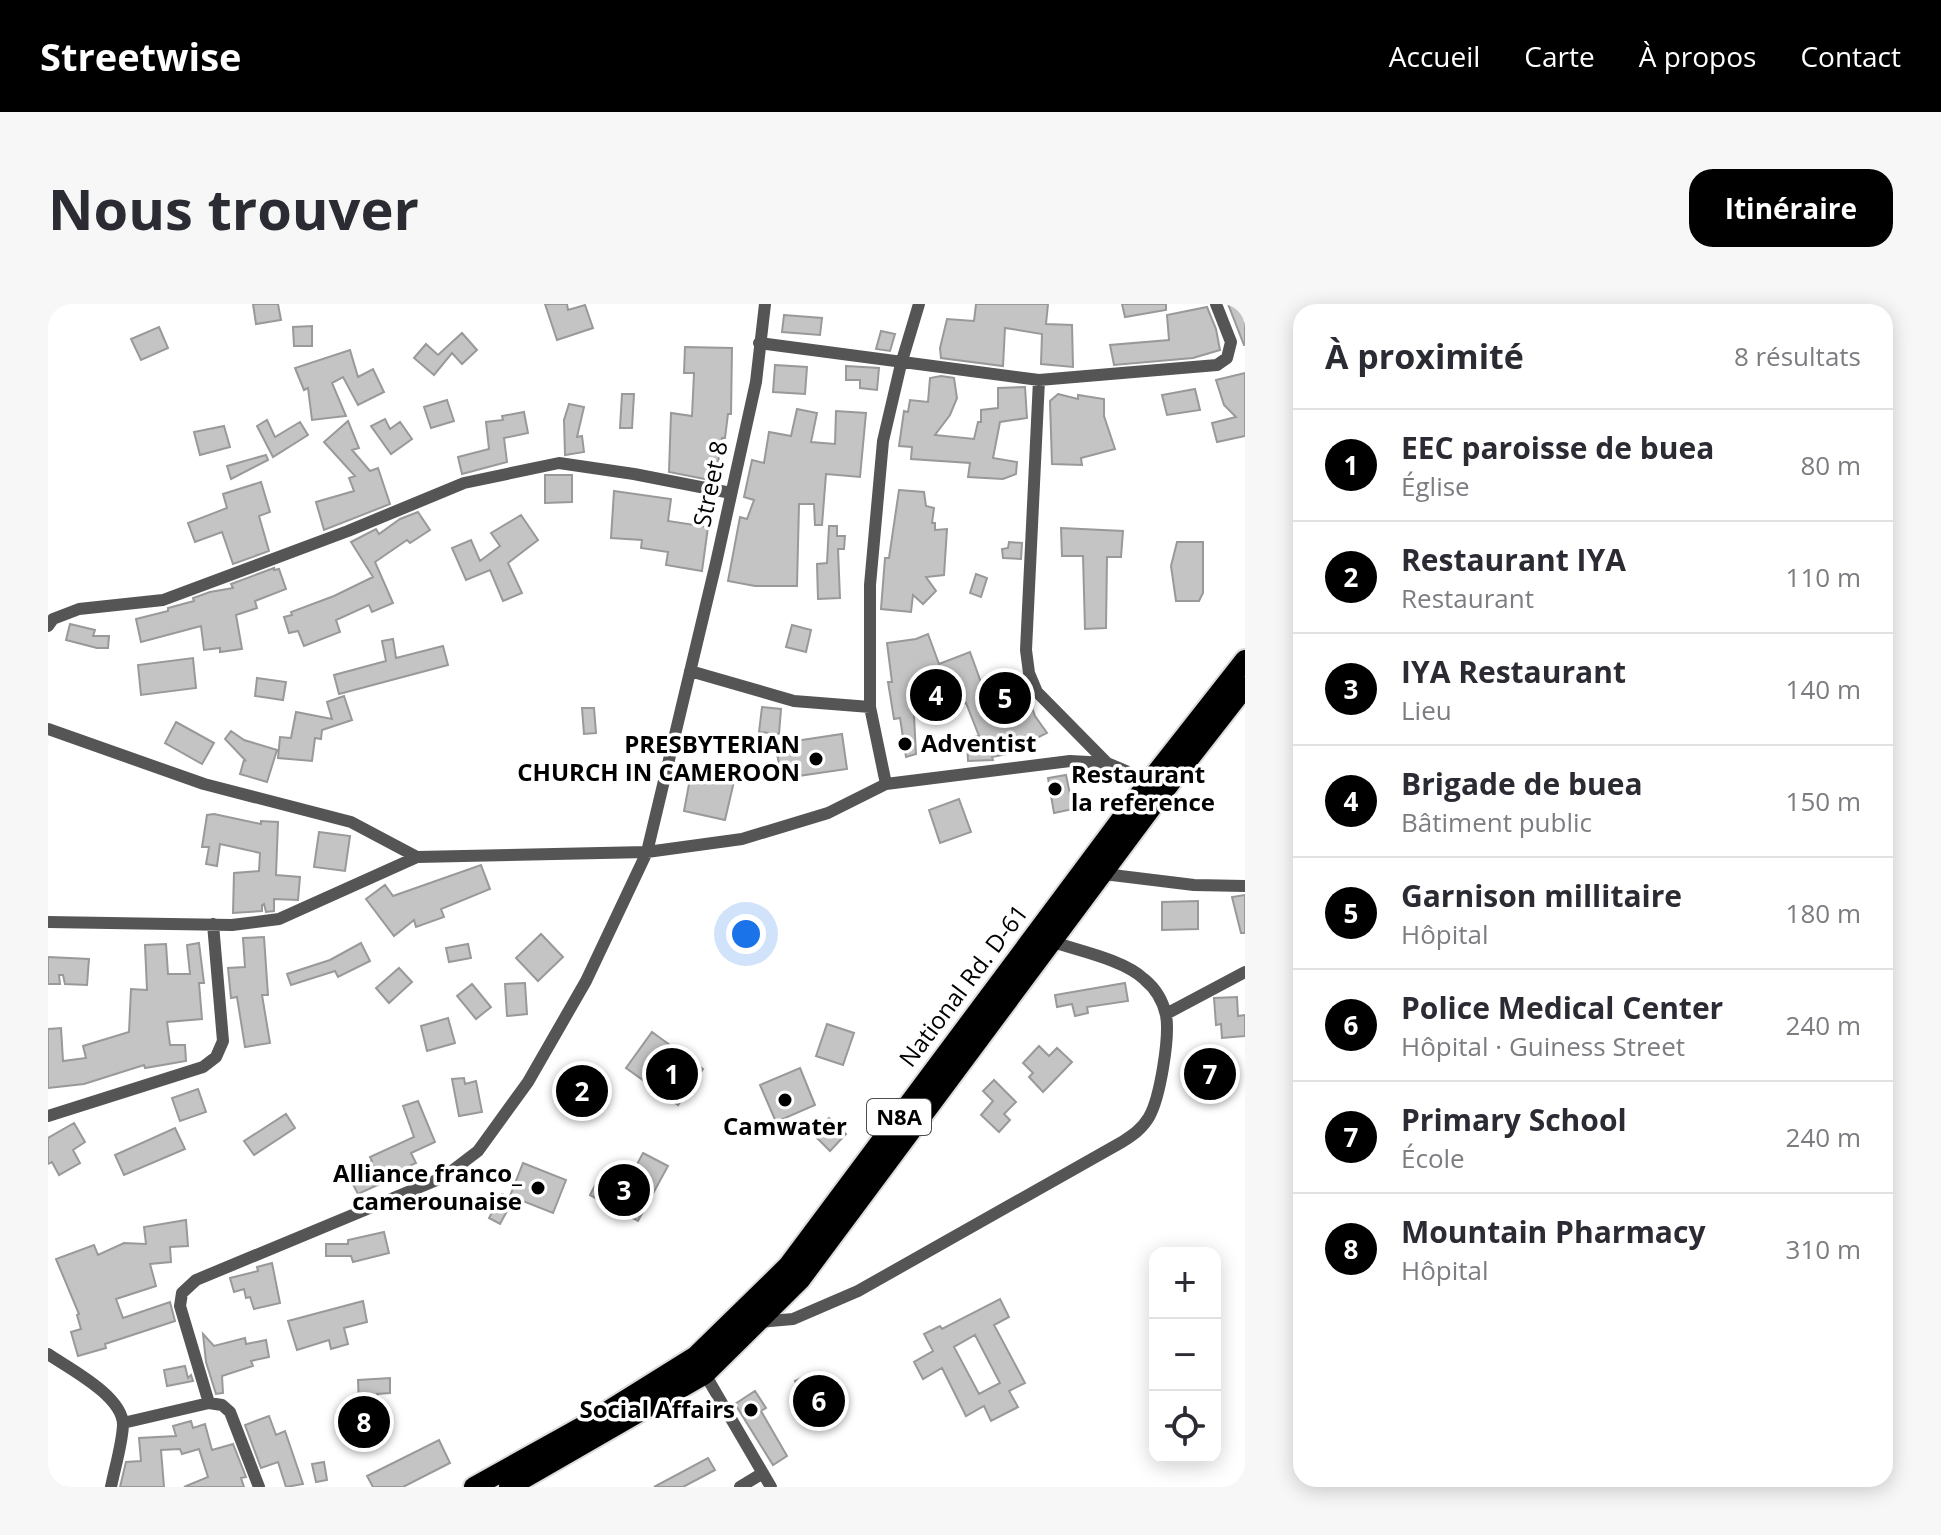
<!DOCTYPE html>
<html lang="fr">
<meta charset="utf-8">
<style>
body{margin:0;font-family:"Open Sans",sans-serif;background:#f7f7f7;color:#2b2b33}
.controls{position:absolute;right:24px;bottom:24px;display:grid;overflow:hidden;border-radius:16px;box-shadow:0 4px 20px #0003}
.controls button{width:72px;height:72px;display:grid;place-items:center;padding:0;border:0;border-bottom:2px solid #e1e1e2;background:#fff;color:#2b2b33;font:40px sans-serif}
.you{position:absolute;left:698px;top:630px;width:28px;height:28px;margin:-20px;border:6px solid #fff;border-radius:50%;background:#1a73e8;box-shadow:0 0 0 12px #1a73e833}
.badge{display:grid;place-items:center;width:52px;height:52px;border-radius:50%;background:#000;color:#fff;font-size:26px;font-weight:700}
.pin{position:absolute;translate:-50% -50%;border:4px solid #fff;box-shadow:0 2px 8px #0006}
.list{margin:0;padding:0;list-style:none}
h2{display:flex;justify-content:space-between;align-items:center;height:104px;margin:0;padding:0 32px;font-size:34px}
h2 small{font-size:26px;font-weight:400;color:#7c7c81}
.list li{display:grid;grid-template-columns:52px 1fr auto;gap:24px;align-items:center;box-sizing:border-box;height:112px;padding:0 32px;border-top:2px solid #e1e1e2}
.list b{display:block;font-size:30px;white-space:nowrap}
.list p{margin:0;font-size:26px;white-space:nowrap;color:#7c7c81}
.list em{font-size:26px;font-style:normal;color:#7c7c81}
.icon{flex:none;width:44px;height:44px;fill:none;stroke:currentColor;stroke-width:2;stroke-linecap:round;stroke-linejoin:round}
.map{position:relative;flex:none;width:1197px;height:1183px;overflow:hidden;border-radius:24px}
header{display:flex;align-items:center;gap:48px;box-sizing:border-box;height:112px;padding:0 40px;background:#000;color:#fff}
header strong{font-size:38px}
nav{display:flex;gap:44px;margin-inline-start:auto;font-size:28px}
.intro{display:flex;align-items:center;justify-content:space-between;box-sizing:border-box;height:192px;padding:0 48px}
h1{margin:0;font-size:56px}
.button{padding:20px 36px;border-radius:24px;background:#000;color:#fff;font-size:28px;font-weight:700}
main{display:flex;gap:48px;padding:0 48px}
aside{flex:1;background:#fff;border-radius:24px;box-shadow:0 4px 20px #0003}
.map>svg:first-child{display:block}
.building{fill:#c4c4c4;stroke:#999;stroke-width:2;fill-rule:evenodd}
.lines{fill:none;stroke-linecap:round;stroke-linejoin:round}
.trunk-casing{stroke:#dbdbdb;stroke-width:24}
.minor{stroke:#555;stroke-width:12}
.trunk{stroke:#000;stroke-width:20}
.poi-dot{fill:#000;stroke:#fff;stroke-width:3}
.labels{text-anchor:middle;stroke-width:7;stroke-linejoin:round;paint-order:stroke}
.shield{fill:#fff;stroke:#4c4c4c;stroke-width:2}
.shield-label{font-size:22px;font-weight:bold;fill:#000}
.street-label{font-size:24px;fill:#000;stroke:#fff}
.poi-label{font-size:24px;font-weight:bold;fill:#000;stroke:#fff;text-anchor:end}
</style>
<header>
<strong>Streetwise</strong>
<nav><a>Accueil</a><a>Carte</a><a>À propos</a><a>Contact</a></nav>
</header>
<div class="intro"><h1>Nous trouver</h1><a class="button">Itinéraire</a></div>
<main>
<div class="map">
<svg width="1197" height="1183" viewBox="0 0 1197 1183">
<rect width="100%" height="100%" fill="#fff"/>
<path class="building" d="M205,0H230L233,16L208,20Z
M497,0H519L520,6L537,1L545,24L509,36Z
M928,0H1000L998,20L1024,21L1025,63L993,60L994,30L957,24L955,62L893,54L892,44L899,15L926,17Z
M1074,0H1118V6L1077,13Z
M1180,0H1197V41H1196Z
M1159,3L1168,25L1172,46L1145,54L1066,61L1062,41L1121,36L1119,11Z
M736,11L774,14L772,31L734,28Z
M264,22V42H246L245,23Z
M111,23L120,44L93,56L83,35Z
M833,27L847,30L842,47L828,45Z
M414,29L429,46L414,60L404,49L386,71L366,54L378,40L390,51Z
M637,43L684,44L683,110H680L677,134H674L667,177L621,168L623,109L644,112L646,69H636Z
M302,46L310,73L325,65L336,88L310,101L295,73L284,79L298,112L264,116L260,84L256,86L247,64Z
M727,61L759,63L757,90L725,88Z
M798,62L831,64L829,86L812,84V76H798Z
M1197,69V132L1169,138L1164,119L1188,113L1176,101L1168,76Z
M893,72L906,74L909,94L902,111L887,131L926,135L930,118H933V106L950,104V84L977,83L979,114L952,118L945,154L969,158L968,170L955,175L920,173L922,159L863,155L864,143L851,142L856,107L860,108L862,96L880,98L882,74Z
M1147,85L1152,106L1119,111L1114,91Z
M574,90H586L584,124H572Z
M1010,90L1030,95V91L1056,95V112L1067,145L1033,154L1034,161L1004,160L1002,97Z
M399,96L406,117L383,124L376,103Z
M521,100L536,103L529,133L534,132L536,148L517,151L516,116Z
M749,105L769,109L763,138L787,140L788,107L818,109L812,173L778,170L774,221H767L766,200H751L749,282H707L680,277L692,213L699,215L706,196L696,193L704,156L716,159L721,128L743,132Z
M476,108L480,129L456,134L459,158L414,170L410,153L441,145L438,118L455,116L454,112Z
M337,115L342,125L352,118L364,135L343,150L323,122Z
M219,116L227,133L252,118L260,131L225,153L209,122Z
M300,117L311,144L304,146L322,167L330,164L342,200L276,226L268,198L306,187L301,174L307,172L276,138Z
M176,122L182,143L152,151L146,128Z
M218,151L220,156L183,175L179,162Z
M497,171H524V198L497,199Z
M213,178L222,208L211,212L221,247L185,260L174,228L147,238L140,219L179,204L175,190Z
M851,186L876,188L878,202L886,204L884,219H887V226L899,225L896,271L878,273L888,287L875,300L865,291L863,308L833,305L837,254H841Z
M566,187L623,195L620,217L660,223L654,267L618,261L620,248L593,244L594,236L563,234Z
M370,208L382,226L362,239L359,236L327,258L345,299L324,308L321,301L288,316L292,328L256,342L250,327L241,329L236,313L244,311L243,308L286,292L325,273L303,238L328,225L331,230L352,215Z
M473,211L490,236L460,259L474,289L455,297L442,266L418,276L404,244L423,236L432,257L452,242L443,229Z
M781,222H789V232H797L796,245H790L792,294L770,295L769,260L779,259Z
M1013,224L1075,227L1073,253H1059L1058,324L1037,325L1035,252H1014Z
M961,238L974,239L973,255L955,254L954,245L960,244Z
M1129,238H1155V289L1151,297H1128L1123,262Z
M226,264V266L231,265L238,285L207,297L209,304L188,311L194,345L172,348V344L156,346L153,322L93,338L88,315L120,307V304L146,297L145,294L162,288L185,284L183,280Z
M928,270L939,274L933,293L922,289Z
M22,320L47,326L45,332H61L60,344H49L18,336Z
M744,321L763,326L758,348L738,343Z
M880,330L891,360L922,348L938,392L976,381L987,412L999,429L987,435L984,430L967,444L969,448L944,453L945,456L920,457L919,434L931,432L918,399L866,412L868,450L858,453L852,414L846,415L840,378H844L839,339L868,335Z
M345,335L348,354L395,342L400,361L291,390L286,371L338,357L334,337Z
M145,354L148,384L93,391L90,361Z
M209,374L238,378L235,396L207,392Z
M296,392L304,416L274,426L273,435L267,434L264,457L230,454L232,433L243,434L248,408L284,415L279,398Z
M714,403L733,405L731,430L711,428Z
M534,404H546L548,429L536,430Z
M128,418L166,439L154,460L117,439Z
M183,427L196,436L229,446L219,478L192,470L196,456L198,457L177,435Z
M794,430L799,465L750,472L748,461L732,465L727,440Z
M644,464L687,473L677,516L636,507Z
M1018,471L1025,505L1006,509L1000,474Z
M911,495L923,528L892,539L881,506Z
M166,510L213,520V517L230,518L228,571L252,573L250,596L226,595V607L218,608L216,600L214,601V607L185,609L186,569L211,567L212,549L172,540L169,562L158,560L161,543H154L159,511Z
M271,528L302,532L297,567L266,563Z
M433,561L442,585L393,605L396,613L368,623L366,616L346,632L318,595L337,581L345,592Z
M1197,591V629H1193L1184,593Z
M1150,597V625L1114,626V598Z
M493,630L515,653L490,677L468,654Z
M216,633L220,691H214L222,739L197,743L189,693L183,694L180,664L197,663L195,634Z
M151,639L156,679H151L154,715L119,718L122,741H137L138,757L97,764L96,761L36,780L0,784V725L13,724L15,757L38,754L35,742L81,728L83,685L99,686L97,641L118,640L120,670H142L139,641Z
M313,639L322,657L290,673L287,667L243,681L239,670L282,656Z
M420,640L423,654L401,658L398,644Z
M0,653L41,655L39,681L17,680L15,671H11L12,680H0Z
M351,664L364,678L341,699L328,684Z
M477,679L479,710L459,712L457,680Z
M1077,679L1080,697L1039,703L1040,709L1027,712L1024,700L1009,703L1007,691Z
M424,680L443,703L428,715L409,692Z
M1189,693L1190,712L1197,711V732L1174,734L1173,720L1168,721L1166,694Z
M400,714L407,739L379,747L373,722Z
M779,720L806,729L795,761L768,752Z
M604,728L655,765L630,801L578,764Z
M991,742L1001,752L1009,744L1024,758L995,788L981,773L985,769L975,759Z
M752,764L767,801L728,818L712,781Z
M416,774L417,780L428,777L434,808L411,812L404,775Z
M946,776L968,798L956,810L962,816L951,828L933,811L945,797L935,787Z
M150,785L158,808L132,817L124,794Z
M370,797L387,838L363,849L368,859L330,876L332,880L310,890L299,869L324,857L322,853L366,833L355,802Z
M238,810L247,824L206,851L196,837Z
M781,814L798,830L782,847L765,830Z
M26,819L37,838L25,846L32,859L11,871L4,858L0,860V834Z
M127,824L137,845L76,871L67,851Z
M595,849L620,862L590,917L542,891L554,868L578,881Z
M475,859L518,876L505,909L462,892Z
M454,890L465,896L452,920L441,914Z
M138,916L140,942L122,943L123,958L102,960L108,982L68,995L75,1014L122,998L127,1017L57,1040L58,1044L30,1052L23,1028L33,1025L29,1011L31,1010L8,955L46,941L50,951L76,939L98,940L96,923Z
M336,928L341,949L305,958L303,952H278V940H300V936Z
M224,959L232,999L206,1005L202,993L198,994L196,985L186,988L182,974L210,967L209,963Z
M952,995L961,1013L946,1021L977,1079L961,1087L970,1103L943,1117L936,1102L918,1112L894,1064L875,1075L866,1058L885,1047L876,1030L892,1022L894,1025ZM927,1031L952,1079L931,1090L906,1043Z
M315,997L319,1018L296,1024L300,1040L283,1045L281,1036L249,1046L240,1017Z
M155,1030L166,1042L197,1034L198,1040L218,1036L221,1053L203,1057L205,1062L174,1072L175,1089L168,1090L158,1058Z
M137,1062L140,1074L143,1071L145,1077L119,1082L116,1066Z
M762,1070L768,1083L772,1081L782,1102L778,1104L783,1114L768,1121L763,1110L759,1112L749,1092L753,1090L747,1077Z
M342,1074V1089L329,1090L337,1123L300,1133L293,1105L311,1101L310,1076Z
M707,1087L718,1104L713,1107L739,1152L725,1161L687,1100Z
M221,1112L228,1131L237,1127L255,1180L238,1183L230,1158L213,1164L197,1121Z
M143,1117L145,1124L157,1120L164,1146L185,1140L198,1173L193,1174L196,1183H136L160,1173L151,1145L134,1150L132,1145L113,1146L116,1183H72L78,1158L93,1157L91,1134L128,1132L125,1122Z
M391,1136L402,1159L355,1183H325L319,1172Z
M660,1154L667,1166L635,1183H606Z
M276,1158L279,1176L268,1178L264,1160Z"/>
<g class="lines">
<g class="trunk-casing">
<path id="trunk" d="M426,1183L539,1120L648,1052L740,962L1098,482L1197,356
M461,1183L657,1070L752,976L1112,492L1197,383"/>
</g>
<path class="minor" d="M711,39L991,76L1169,61L1179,54L1183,38L1168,0
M991,76L978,346L981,369L989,388L1059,459
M0,322L5,315L31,305L115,296L300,227L416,179L511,159L586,170L683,189
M642,367L746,397L822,403
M0,425L156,480L303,518L369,553L599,548L694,535L780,509L838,480L1022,457L1059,459L1078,467L1103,486
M838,480L822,403V281L835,137L853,60L871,0
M1056,570L1146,581L1197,582
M0,618L184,621L231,615L369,553
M1118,710L1197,668
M0,812L155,763L168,753L175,737L165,620
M711,1018L745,1015L810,987L1074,838C1085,831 1094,825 1101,813C1112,794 1122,733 1118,711C1115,697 1107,684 1096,675C1076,656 1032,647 1005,638
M0,1050C22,1065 75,1092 75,1121C74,1141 67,1163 63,1183
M654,1065L723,1183
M161,1099L132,1002L134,989L148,976L396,873L430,847L480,778L538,677L599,548L668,259L708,78L717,0
M75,1119L161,1099L174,1101L182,1108L211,1183
M692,1183L715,1169"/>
<use href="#trunk" class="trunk"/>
</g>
<g class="poi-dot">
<circle cx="857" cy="440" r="8"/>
<circle cx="768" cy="455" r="8"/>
<circle cx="1007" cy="485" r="8"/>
<circle cx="737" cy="796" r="8"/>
<circle cx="490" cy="884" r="8"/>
<circle cx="703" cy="1106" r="8"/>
</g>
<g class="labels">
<rect class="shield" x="819" y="795" width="64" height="36" rx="6"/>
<g class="shield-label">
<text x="851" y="821">N8A</text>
</g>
<g class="street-label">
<text transform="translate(663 180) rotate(-78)" y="8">Street 8</text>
<text transform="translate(916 682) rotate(-53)" y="8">National Rd. D-61</text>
</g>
<g class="poi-label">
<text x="873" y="448" text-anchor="start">Adventist</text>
<text x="752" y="449">PRESBYTERIAN<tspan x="752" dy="28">CHURCH IN CAMEROON</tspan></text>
<text x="1023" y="479" text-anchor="start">Restaurant<tspan x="1023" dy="28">la reference</tspan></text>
<text x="737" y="831" text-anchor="middle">Camwater</text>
<text x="474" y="878">Alliance franco_<tspan x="474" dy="28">camerounaise</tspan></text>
<text x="687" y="1114">Social Affairs</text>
</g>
</g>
</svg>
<div class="controls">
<button>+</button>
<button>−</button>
<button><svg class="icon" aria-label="locate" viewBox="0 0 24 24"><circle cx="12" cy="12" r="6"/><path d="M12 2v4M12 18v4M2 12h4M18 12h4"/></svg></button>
</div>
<div class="you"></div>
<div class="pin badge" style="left:624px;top:770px">1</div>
<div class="pin badge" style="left:534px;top:787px">2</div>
<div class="pin badge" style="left:576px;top:886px">3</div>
<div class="pin badge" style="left:888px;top:391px">4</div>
<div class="pin badge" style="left:957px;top:394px">5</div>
<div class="pin badge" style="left:771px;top:1097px">6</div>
<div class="pin badge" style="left:1162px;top:770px">7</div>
<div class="pin badge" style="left:316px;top:1118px">8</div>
</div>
<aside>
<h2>À proximité<small>8 résultats</small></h2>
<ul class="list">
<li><span class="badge">1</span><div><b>EEC paroisse de buea</b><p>Église</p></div><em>80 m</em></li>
<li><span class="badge">2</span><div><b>Restaurant IYA</b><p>Restaurant</p></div><em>110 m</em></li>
<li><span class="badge">3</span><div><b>IYA Restaurant</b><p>Lieu</p></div><em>140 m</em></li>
<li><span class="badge">4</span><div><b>Brigade de buea</b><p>Bâtiment public</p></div><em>150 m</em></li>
<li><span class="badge">5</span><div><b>Garnison millitaire</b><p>Hôpital</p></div><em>180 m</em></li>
<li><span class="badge">6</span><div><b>Police Medical Center</b><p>Hôpital · Guiness Street</p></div><em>240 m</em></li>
<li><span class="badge">7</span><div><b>Primary School</b><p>École</p></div><em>240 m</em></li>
<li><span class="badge">8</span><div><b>Mountain Pharmacy</b><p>Hôpital</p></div><em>310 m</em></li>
</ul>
</aside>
</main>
